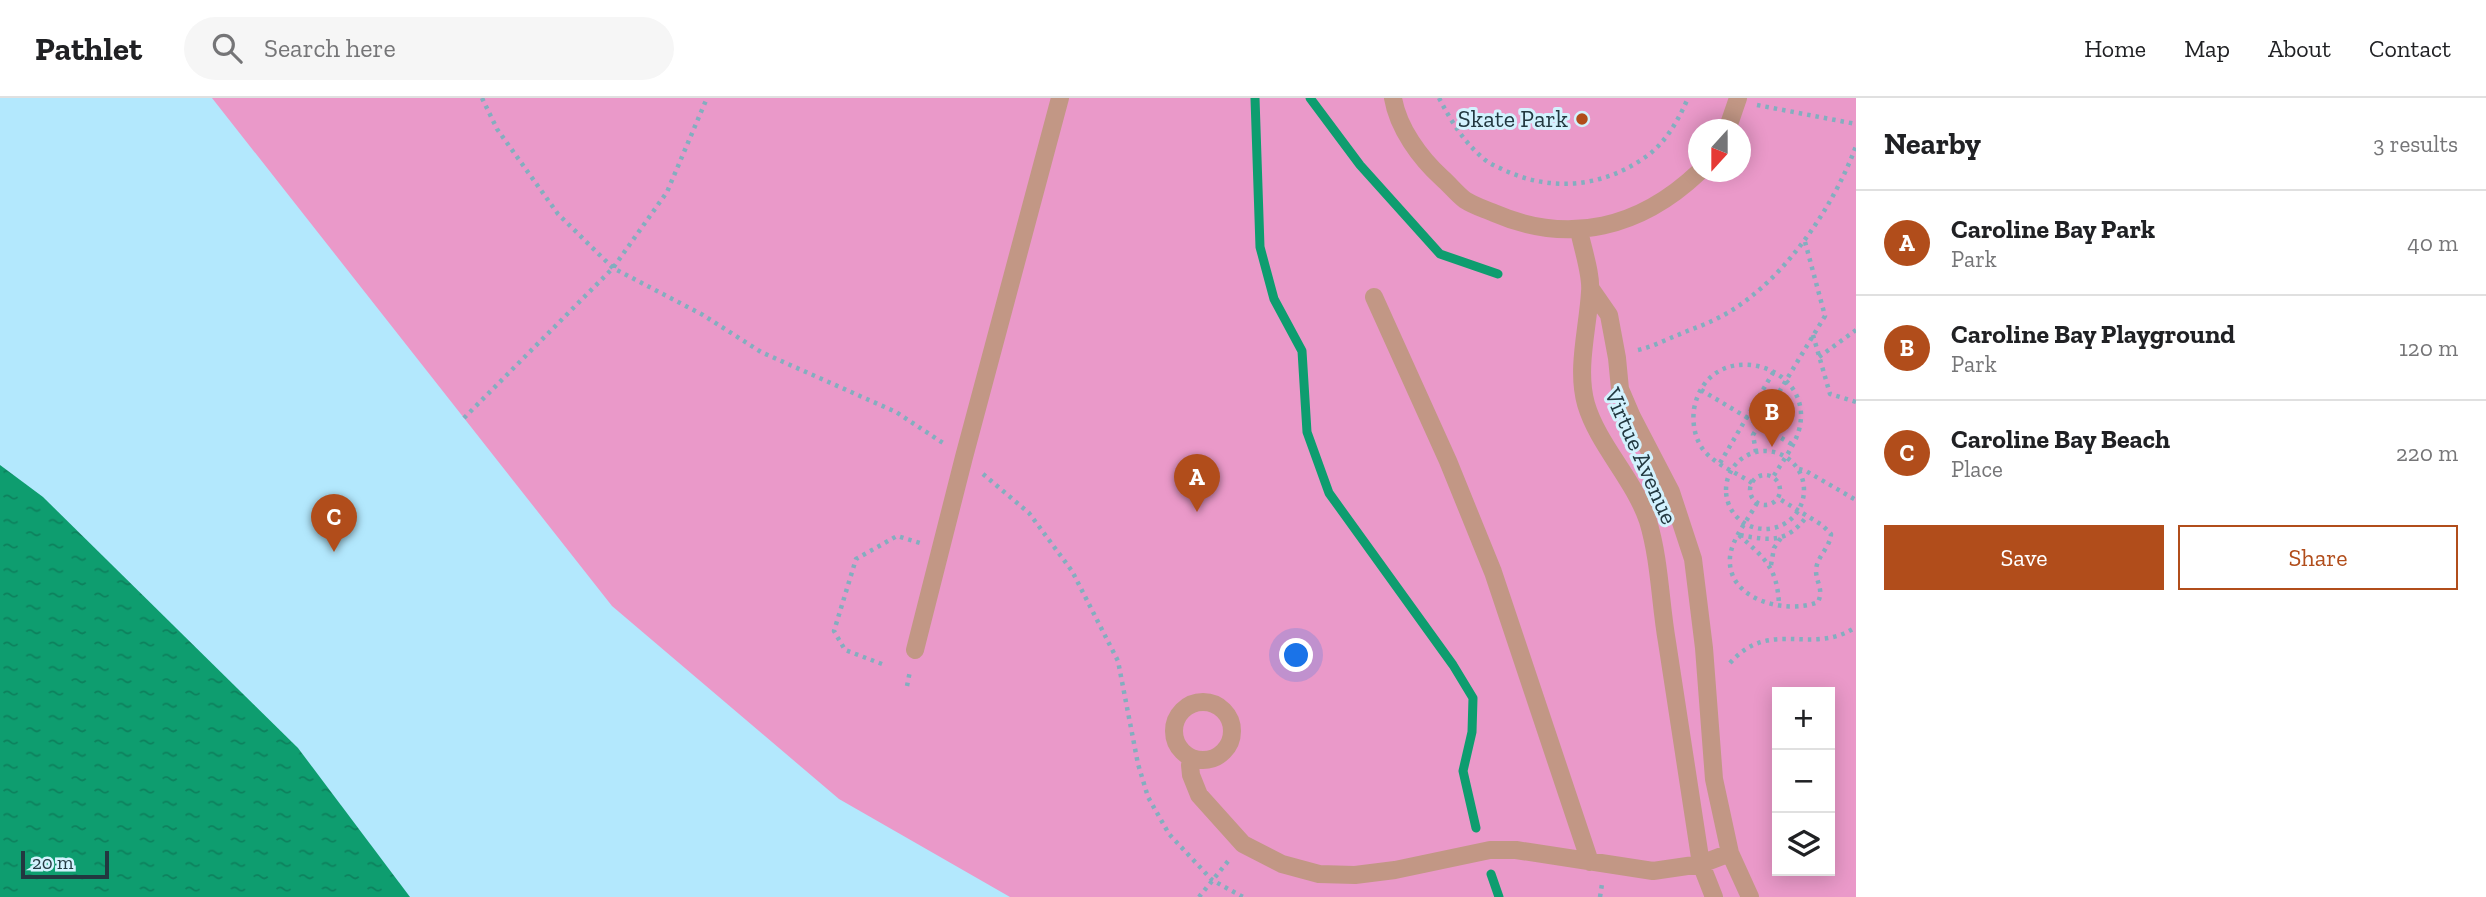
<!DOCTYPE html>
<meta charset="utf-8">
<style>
body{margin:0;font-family:"Zilla Slab",serif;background:#f6f6f6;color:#202124}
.controls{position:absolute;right:21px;bottom:21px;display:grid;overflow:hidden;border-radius:0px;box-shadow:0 4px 18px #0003}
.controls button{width:63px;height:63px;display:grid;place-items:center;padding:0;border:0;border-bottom:2px solid #e0e0e0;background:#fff;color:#202124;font:35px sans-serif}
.compass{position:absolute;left:1688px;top:21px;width:63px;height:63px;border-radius:50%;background:#fff;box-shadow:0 4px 18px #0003;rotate:201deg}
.scale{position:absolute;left:21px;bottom:18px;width:88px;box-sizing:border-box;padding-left:7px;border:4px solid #223840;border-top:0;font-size:19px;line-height:24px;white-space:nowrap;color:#223840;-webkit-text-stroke:5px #d3f2fe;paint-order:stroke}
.you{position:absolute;left:1297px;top:558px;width:24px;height:24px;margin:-18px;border:5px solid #fff;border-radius:50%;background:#1a73e8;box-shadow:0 0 0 10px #1a73e833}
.badge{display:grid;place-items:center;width:46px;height:46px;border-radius:50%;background:#b14d1b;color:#fff;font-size:23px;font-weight:700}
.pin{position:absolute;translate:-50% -58px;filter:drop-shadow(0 2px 4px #0008)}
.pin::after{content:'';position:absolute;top:37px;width:24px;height:21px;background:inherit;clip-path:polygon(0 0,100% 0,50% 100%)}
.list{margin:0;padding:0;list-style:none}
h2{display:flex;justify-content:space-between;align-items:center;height:91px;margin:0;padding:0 28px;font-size:30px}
h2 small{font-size:23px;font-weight:400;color:#757577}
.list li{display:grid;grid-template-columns:46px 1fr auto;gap:21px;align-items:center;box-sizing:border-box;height:105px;padding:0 28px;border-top:2px solid #e0e0e0}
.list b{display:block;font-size:26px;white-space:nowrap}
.list p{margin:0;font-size:23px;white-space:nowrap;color:#757577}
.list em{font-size:23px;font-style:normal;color:#757577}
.actions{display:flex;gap:14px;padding:21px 28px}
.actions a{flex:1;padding:16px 0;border:2px solid #b14d1b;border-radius:0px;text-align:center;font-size:24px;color:#b14d1b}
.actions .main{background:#b14d1b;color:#fff}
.icon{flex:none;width:38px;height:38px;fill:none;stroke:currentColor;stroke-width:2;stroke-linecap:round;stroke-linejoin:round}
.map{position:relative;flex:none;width:1856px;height:799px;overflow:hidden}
header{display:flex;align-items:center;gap:42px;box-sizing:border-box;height:98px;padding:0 35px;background:#fff;border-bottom:2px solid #e0e0e0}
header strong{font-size:33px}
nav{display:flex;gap:38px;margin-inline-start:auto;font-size:24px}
.search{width:490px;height:63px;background:#f6f6f6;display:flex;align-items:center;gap:18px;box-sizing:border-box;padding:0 24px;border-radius:38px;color:#757577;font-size:26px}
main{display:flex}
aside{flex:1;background:#fff}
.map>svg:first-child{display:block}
.green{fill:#ea99c9;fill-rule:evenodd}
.water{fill:url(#water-ripples)}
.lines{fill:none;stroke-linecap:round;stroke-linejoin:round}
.stream{stroke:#0e9d6f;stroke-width:9}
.path{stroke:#83aebf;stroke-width:4.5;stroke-dasharray:3.5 5;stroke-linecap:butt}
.minor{stroke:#c29785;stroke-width:18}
.poi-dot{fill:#b14d1b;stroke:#d3f2fe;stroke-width:2.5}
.labels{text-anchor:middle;stroke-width:6;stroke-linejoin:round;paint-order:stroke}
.poi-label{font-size:24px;fill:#223840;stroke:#d3f2fe;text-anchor:end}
.street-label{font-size:24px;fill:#223840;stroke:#d3f2fe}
</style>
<header>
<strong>Pathlet</strong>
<div class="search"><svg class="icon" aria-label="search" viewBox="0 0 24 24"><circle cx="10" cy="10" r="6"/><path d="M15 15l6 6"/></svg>Search here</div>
<nav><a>Home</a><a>Map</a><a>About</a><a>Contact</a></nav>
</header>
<main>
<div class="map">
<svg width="1856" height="799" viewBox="0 0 1856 799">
<defs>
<pattern id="water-ripples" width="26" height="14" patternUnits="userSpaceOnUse" patternTransform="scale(1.75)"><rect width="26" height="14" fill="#0e9d6f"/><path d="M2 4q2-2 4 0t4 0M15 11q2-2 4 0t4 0" fill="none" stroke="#0d815d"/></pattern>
</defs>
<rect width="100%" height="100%" fill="#b3e8fd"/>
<path class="green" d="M212,0H1856V799H1010L839,701L612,508ZM1699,32H1741V74H1699ZM1777,594H1830V773H1777Z"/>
<path class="water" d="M0,367L43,399L298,650L410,799H0Z"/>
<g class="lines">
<path class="stream" d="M1255,0L1260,149L1274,201L1302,253L1307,334L1329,395L1453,567L1473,600L1472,634L1463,673L1476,730
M1310,0L1360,67L1440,156L1498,176
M1491,776L1499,799"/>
<path class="path" d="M482,0L497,31L558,116L613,170L703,217L761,254L896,314L943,345
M1439,0C1451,23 1463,43 1483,60C1488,65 1495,68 1502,71C1549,94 1601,90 1644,60C1665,46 1678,23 1688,0
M1757,7L1856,26
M1813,237L1830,296L1856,304
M1638,252C1652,249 1665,242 1678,237C1691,231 1705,227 1718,220C1779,190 1833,111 1856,48
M1819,259L1856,232
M1701,292L1793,347
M464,320L613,170L667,94L707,0
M1726 392a39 39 0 1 1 78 0a39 39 0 1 1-78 0Z
M1756,354L1753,337L1825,218L1804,140
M1720,365L1774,273
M1799,371L1806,373L1856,402
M983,376L1029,415L1072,473L1118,563L1138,666L1148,699L1169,736L1212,782L1243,799
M1750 392a15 15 0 1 1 30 0a15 15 0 1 1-30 0Z
M1752,385C1737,375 1719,368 1707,356C1695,344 1692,326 1694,311C1708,236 1817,265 1799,332C1794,349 1782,364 1773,379
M1757,405C1748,422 1732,440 1730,459C1726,502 1787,517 1818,504C1824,491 1816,485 1816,472C1817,458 1830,450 1831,436L1822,427L1778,400
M1739,437C1765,461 1777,469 1779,506
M1740,437C1771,443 1787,445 1807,418
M1771,467L1774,450L1781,440
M1730,565C1771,519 1810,559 1856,529
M882,566L845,552L834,533L856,461L897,438L920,445
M907,588L910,573
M1199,799L1229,762
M1600,799L1602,786"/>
<path class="minor" d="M1393,0C1398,30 1420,60 1442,80C1450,87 1457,96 1465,102C1474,108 1485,111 1494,115C1570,148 1641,129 1699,74
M1727,32L1738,0
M1579,132C1582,149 1592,177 1590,194C1588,230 1576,271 1586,306C1598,347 1634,381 1648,423C1660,463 1660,504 1667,544C1678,618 1690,692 1701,766L1714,799
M1591,191L1609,217L1617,260L1620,291L1632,319L1671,394L1693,461L1704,550L1714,681L1730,755L1750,799
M1374,199L1448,363L1493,474L1590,764
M915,552L964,359L1060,0
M1174 633a29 29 0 1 1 58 0a29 29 0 1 1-58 0Z
M1193,661L1190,667L1191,677L1199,697L1243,746L1282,766L1319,776L1355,777L1395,772L1490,752H1516L1653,773L1701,766L1730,755"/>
</g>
<circle class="poi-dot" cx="1582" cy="21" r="7"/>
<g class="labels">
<g class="poi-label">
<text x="1568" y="29">Skate Park</text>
</g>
<g class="street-label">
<text transform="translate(1641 358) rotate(66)" y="8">Virtue Avenue</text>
</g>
</g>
</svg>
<div class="controls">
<button>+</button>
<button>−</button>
<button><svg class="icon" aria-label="layers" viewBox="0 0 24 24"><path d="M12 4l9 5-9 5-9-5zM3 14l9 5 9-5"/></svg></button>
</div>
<svg class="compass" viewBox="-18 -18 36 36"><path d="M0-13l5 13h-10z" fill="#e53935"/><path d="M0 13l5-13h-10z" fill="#757577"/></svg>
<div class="scale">20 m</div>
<div class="you"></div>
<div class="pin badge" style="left:1197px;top:414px">A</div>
<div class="pin badge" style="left:1772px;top:349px">B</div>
<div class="pin badge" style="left:334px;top:454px">C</div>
</div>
<aside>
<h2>Nearby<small>3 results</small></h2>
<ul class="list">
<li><span class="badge">A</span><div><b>Caroline Bay Park</b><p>Park</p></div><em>40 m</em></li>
<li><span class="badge">B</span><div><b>Caroline Bay Playground</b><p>Park</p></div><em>120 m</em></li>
<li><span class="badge">C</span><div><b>Caroline Bay Beach</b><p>Place</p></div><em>220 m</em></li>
</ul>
<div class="actions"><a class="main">Save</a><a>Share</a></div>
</aside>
</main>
